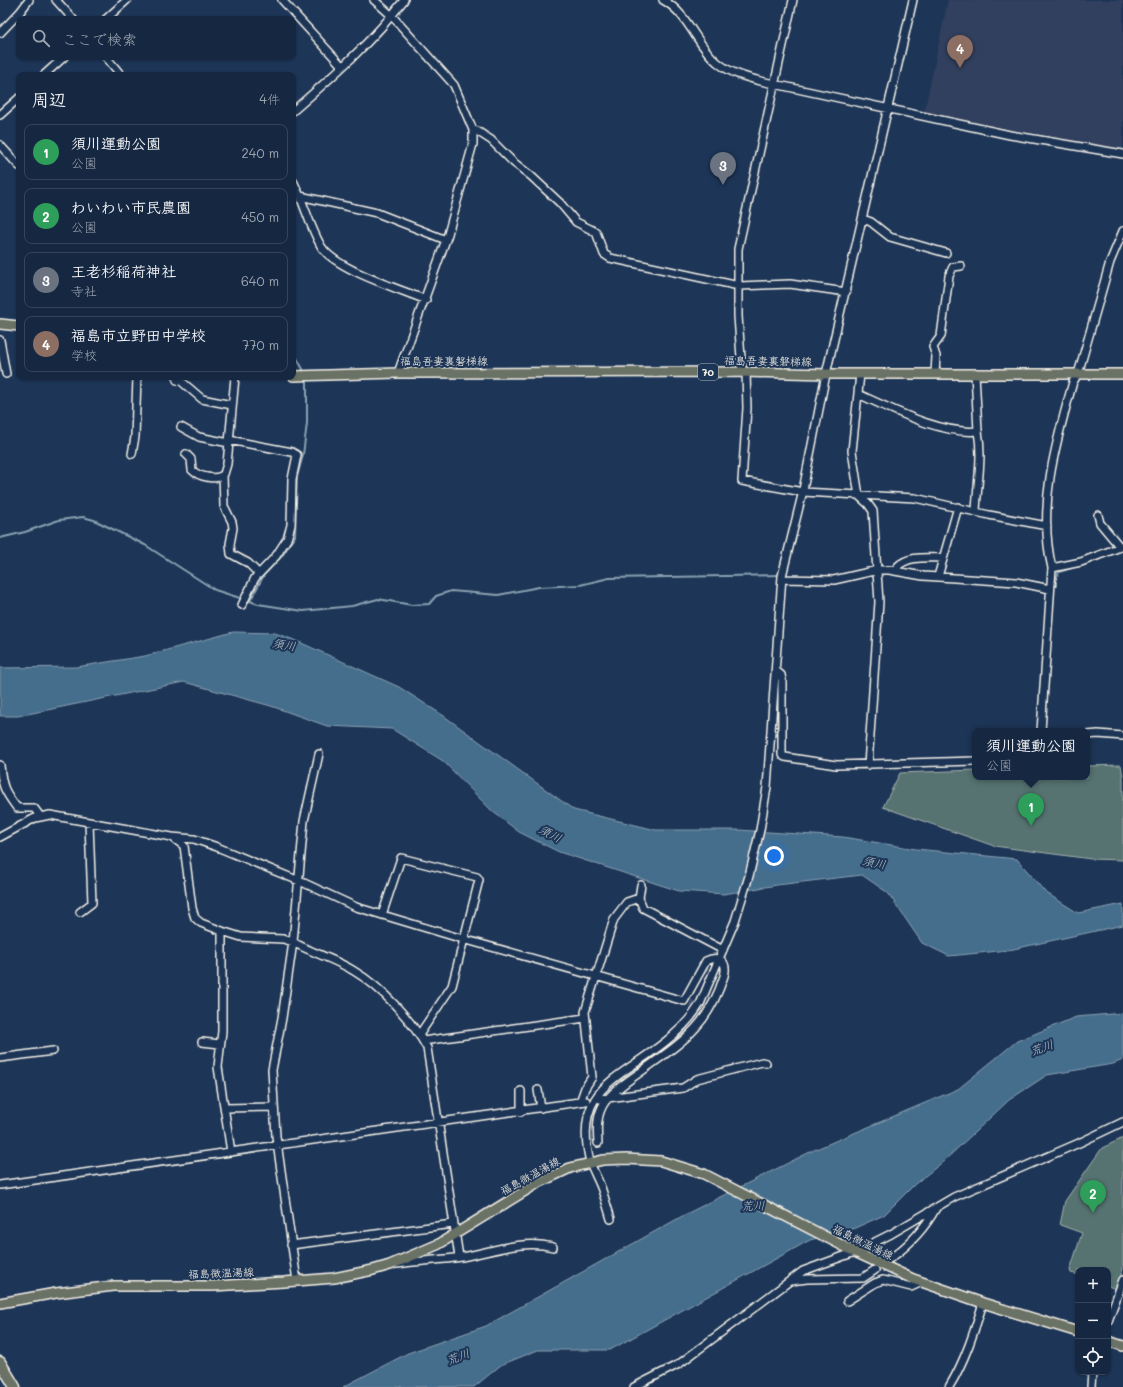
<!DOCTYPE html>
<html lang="ja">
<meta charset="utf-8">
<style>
body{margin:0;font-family:Mali,"Klee One",sans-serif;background:#1f3048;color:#f1f3f6}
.controls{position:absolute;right:12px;bottom:12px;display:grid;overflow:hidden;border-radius:8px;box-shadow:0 1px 3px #0004}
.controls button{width:36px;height:36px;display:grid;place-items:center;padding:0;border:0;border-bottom:1px solid #35445a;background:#162841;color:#f1f3f6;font:20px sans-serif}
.you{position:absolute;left:774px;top:856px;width:14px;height:14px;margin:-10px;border:3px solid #fff;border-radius:50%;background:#1a73e8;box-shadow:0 0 0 6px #1a73e833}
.badge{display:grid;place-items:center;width:26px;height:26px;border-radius:50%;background:#ff9aa2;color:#fff;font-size:13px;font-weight:700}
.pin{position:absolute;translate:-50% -33px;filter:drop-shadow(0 1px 2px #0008)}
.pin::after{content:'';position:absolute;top:21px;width:14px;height:12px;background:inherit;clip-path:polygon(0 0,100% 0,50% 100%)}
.popup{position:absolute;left:972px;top:728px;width:118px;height:52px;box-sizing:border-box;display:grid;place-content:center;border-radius:8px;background:#162841;filter:drop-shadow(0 1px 3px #0005);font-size:13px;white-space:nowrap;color:#9ea6b1}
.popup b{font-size:15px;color:#f1f3f6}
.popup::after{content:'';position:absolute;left:50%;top:100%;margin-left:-8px;border:8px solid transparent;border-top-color:#162841}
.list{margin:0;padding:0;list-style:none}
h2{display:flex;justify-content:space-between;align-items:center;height:52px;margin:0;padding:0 16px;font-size:17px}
h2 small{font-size:13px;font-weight:400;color:#9ea6b1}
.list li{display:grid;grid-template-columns:26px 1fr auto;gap:12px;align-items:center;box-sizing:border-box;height:56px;margin:0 8px 8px;padding:0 8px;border:1px solid #35445a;border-radius:8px}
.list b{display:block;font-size:15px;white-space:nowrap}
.list p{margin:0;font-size:13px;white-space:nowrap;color:#9ea6b1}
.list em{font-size:13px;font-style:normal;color:#9ea6b1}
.icon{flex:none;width:22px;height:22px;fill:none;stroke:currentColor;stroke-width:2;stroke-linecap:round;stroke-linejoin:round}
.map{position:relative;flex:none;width:1123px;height:1387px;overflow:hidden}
.search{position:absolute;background:#162841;box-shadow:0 1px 3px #0004;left:16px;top:16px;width:280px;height:44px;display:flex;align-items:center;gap:10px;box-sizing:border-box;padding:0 14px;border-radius:8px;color:#9ea6b1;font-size:15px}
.panel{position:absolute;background:#162841;box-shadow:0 1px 3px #0004;left:16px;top:72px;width:280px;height:308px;border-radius:8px}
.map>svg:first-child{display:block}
.built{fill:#31415e}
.green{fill:#577371;stroke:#a6b2ac}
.water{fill:#456e8d;stroke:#8ba2b1}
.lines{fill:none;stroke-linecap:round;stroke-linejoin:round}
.stream{stroke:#8ba2b1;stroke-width:2}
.minor-tunnel{stroke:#3d516d;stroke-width:7;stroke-dasharray:7 3.5;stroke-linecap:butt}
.minor-casing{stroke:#f4f1e8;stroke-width:10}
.major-casing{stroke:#f4f1e8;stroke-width:12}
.highway-casing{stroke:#f4f1e8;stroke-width:13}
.minor{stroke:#1d3557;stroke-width:7}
.major{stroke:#6b7165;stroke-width:9}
.highway{stroke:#6b7165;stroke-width:10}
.labels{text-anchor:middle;stroke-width:4;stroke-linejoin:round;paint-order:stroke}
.shield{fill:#1d3557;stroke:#b4b9bc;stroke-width:1}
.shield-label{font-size:10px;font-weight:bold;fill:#f4f1e8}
.street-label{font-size:11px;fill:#f4f1e8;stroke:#1d3557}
.water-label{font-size:12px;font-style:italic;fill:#b7c3c8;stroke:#1d3557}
</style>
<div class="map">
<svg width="1123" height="1387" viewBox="0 0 1123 1387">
<rect width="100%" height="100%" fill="#1d3557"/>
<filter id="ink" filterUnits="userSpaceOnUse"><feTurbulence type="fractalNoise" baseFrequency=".025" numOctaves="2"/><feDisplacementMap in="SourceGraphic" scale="8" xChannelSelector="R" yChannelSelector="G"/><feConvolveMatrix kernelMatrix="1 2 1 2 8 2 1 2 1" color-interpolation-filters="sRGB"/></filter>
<g filter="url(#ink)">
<path class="built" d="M948,0H1123V150L924,113Z"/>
<path class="green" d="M1121,765L1123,778V860L1091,859L994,846L883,807L900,773L975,770V777H1087V766Z
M1123,1138V1269L1116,1289L1108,1286V1270H1078V1275L1071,1273L1070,1270L1082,1233L1060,1225L1065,1201L1102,1148Z"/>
<path class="water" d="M233,632L275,633L297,641L399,687L444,716L574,810L656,830H739L843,837L916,849L1017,859L1045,892L1078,913L1123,904V925L1009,950L949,956L922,943L888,893L862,875L777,885L724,894L679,891L559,852L519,832L492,811L443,761L392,729L327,726L271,706L184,682L18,716H0V668L76,667L145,656Z
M1123,1013V1060L1113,1064L1047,1075L1009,1100L944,1161L915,1184L884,1215L855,1228L810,1240L610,1350H538L501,1365L474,1387H343L408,1353L486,1326L686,1214L814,1150L958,1089L1017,1041L1076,1017Z"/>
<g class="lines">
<path class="stream" d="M293,351L304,371
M0,538L25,532L59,520L83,517L94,520L145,545L215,590L243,599
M1091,562L1123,550
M864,570L875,567
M1030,581L1056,586V578L1059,572L1075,567
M247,600L258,604L303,611L352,606L378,599L412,605L429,604L436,596L451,591L498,595L539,587L580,585L609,578L780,575
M250,601L264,575L282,556L295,536L297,477L303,455L307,423V380"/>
<path class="minor-tunnel" d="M690,1003L703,1008"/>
<g class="minor-casing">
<path id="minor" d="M56,0L73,19
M282,0L342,66
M374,0L392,16L454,85L473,130V144L448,234L398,373
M663,0C689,14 696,45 717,62C731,74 748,78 765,82L1010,135L1123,154
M106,19L127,0
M0,33L20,12L29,0
M106,57L121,75
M44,75L64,57
M293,111C332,77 373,41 404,0
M0,115L19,98
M473,130L477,131L491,140L513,162L531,176L560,203L576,222L596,232L604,254L610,258L739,286L790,284L846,292
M0,145L19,166
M293,181C304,202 309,225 321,246C334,269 400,289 426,300
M300,196L377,213L446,240
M863,219L871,222L890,237L946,253
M0,340L6,374
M742,372L738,316V249L793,0
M746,372L747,408L742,481L803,492L915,498L989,515L1047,526
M860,374L852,451L859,496L868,504L873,511L879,602L868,765
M935,374L936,356L933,347L941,336L949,276L953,267L961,266
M177,380L181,381L202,399L232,405
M858,394C892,409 941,435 978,431L975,373
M181,427L199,437L229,443
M229,440L292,452L297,455L292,479L291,525L287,539L276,556L255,578L242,605
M132,454L135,437L137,377
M186,454L191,459L192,470C199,477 217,481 224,474L227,464L235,377
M223,475L224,506L232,522L233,528L230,544L231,554L248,563L258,573
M976,512C977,485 983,458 978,431
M1098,515L1100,523L1120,547
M897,567C908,555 928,558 943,558
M1052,568L1081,562L1123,546
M939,573L958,507
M782,579L834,580L878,570H889L923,576L1016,582L1050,589
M776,671L781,675L782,680V755L785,757L836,765L975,761
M1041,731L1052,568C1037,506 1056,442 1073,382L1078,374L1110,262L1123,231
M1087,735L1098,734L1123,736
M0,765C2,786 4,791 17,808H34L40,816
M0,837L35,818L50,815L172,837L184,846L192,908L195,918L201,923L222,931L241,937L283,939L293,942C312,953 335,959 354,971C381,987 411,1019 427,1048L459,1257
M172,837L194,839L217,847L304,883L356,907L456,937L684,1001L706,961C710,959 714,958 718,959C726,961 726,970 724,976C708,1027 682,1042 642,1071C629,1080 614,1090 605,1102C596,1115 597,1129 598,1143
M641,885L639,898L643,908L723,950
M80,912L92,903L89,823
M382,915L401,858L477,877L479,880L452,986L419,1035
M222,931V1031L218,1067L231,1152
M423,1041L585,1018
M202,1042L220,1044
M0,1058L53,1051
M538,1090L541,1108
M521,1091V1112
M600,1099L683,1088L697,1079L762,1062L766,1063
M580,1102L585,1088L592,1077L585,1012L614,919L627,902L639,898
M225,1108L273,1107
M0,1185L586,1101
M611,1219C608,1209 605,1199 602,1190C599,1181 593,1171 590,1162C572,1088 619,1079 665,1042C679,1031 691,1019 700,1004L735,921L749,876L760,830L767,787L782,576L802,495L826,374L913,0
M291,1245L453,1224
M891,1258C909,1245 925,1228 936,1208
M397,1264C419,1261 441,1260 462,1257C492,1252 522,1239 553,1247
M297,1281L276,1136L272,1070L282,1018L293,942L304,821L319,754
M791,1281L807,1279L863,1278L875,1270
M847,1301L875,1283L883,1280L911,1287L922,1282
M1108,1321L1123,1280
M634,1387L679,1364L803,1271L855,1252L891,1234L954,1197L1079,1143L1123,1122
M949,1387C965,1361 974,1332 983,1303
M1091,1387L1092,1372"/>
</g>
<g class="major-casing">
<path id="major" d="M0,324L19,326
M293,376L398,373L742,372L826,374H1123
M0,1303L56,1293L114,1286H213L284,1282L334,1278L373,1270L390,1265L439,1244L538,1183L570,1168L603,1160L626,1159L661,1161L704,1174L855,1252L913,1279L983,1303L1078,1332
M1108,1341L1123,1346"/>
</g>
<g class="highway-casing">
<path id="highway" d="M0,1362L15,1387"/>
</g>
<use href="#minor" class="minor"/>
<use href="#major" class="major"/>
<use href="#highway" class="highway"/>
</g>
</g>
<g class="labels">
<rect class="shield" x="698" y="364" width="20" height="16" rx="3"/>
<g class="shield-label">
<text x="708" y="376">70</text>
</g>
<g class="street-label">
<text x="444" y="365">福島吾妻裏磐梯線</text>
<text transform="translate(768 361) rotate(1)" y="4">福島吾妻裏磐梯線</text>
<text transform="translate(530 1176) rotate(-29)" y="4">福島微温湯線</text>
<text transform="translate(863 1242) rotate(26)" y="4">福島微温湯線</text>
<text transform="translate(221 1273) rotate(-2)" y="4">福島微温湯線</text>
</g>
<g class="water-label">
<text transform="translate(284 645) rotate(9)" y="4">須川</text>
<text transform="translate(550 834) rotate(27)" y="4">須川</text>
<text transform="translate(874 863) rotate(10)" y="4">須川</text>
<text transform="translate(1042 1048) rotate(-20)" y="4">荒川</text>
<text transform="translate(753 1206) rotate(-1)" y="4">荒川</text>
<text transform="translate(458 1357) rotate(-21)" y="4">荒川</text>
</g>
</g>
</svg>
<div class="controls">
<button>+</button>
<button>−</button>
<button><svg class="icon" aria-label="locate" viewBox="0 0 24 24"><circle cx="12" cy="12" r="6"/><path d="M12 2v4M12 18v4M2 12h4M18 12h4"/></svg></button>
</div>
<div class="you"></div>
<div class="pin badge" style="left:1031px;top:826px;background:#2e9e5b">1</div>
<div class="popup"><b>須川運動公園</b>公園</div>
<div class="pin badge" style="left:1093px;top:1213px;background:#2e9e5b">2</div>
<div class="pin badge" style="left:723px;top:185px;background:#6b7280">3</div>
<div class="pin badge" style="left:960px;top:68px;background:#8d6e63">4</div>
<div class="search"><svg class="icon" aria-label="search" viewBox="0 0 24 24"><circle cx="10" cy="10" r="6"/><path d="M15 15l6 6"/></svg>ここで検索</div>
<section class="panel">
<h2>周辺<small>4件</small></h2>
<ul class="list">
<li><span class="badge" style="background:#2e9e5b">1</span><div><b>須川運動公園</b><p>公園</p></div><em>240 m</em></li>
<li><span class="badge" style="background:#2e9e5b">2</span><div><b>わいわい市民農園</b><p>公園</p></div><em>450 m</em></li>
<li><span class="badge" style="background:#6b7280">3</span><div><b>王老杉稲荷神社</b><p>寺社</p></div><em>640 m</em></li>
<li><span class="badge" style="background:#8d6e63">4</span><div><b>福島市立野田中学校</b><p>学校</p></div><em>770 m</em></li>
</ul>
</section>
</div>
